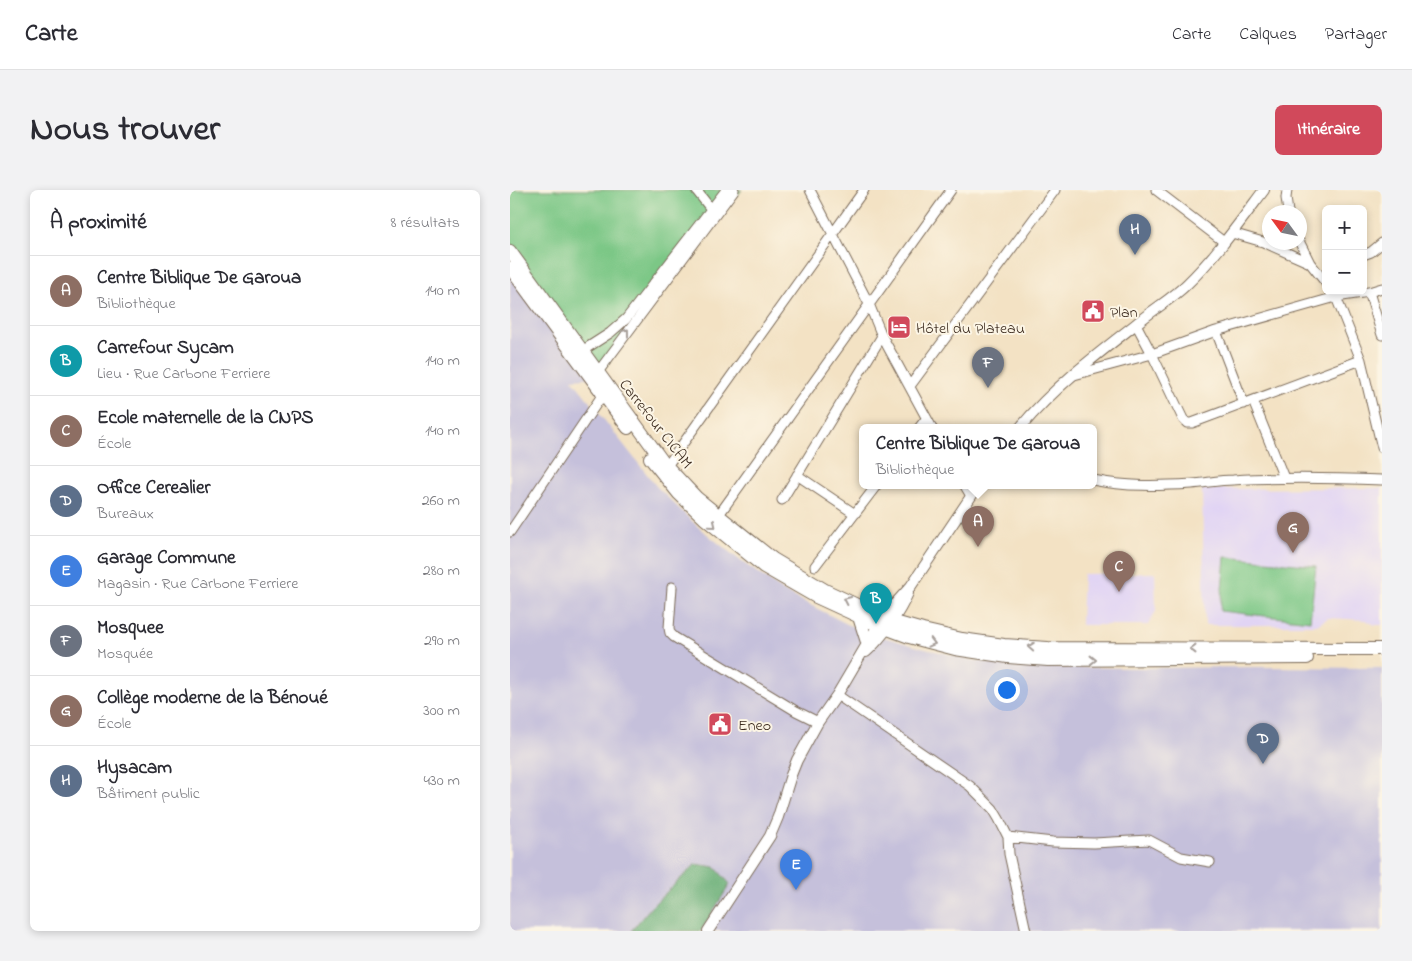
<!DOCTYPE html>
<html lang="fr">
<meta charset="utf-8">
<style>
body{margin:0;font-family:"Indie Flower",sans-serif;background:#f2f2f3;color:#2b2b33}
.controls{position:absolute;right:15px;top:15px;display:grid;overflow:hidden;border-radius:8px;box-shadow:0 2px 8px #0003}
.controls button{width:45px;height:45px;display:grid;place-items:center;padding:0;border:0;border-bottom:1px solid #e1e1e2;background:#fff;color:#2b2b33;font:25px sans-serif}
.compass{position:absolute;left:752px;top:15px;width:45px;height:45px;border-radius:50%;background:#fff;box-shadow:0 2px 8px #0003;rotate:303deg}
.you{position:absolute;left:496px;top:499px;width:18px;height:18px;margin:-12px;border:4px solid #fff;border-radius:50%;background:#1a73e8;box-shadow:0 0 0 8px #1a73e833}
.badge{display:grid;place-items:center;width:32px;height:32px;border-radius:50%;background:#d1495b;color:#fff;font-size:16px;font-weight:700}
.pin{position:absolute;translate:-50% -41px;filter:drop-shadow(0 1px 2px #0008)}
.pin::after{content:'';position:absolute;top:26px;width:18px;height:15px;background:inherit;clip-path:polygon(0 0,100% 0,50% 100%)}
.popup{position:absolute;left:349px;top:234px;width:238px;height:65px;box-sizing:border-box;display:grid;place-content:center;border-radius:8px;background:#fff;filter:drop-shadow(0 1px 4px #0005);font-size:16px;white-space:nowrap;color:#7c7c81}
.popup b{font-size:19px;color:#2b2b33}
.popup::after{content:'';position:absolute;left:50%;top:100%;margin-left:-10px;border:10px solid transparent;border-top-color:#fff}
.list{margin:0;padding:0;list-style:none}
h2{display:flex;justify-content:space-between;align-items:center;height:65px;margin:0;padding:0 20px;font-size:21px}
h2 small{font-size:16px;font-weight:400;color:#7c7c81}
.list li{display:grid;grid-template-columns:32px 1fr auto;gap:15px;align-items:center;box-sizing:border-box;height:70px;padding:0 20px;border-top:1px solid #e1e1e2}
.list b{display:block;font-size:19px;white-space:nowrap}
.list p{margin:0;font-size:16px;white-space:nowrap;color:#7c7c81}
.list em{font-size:16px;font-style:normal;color:#7c7c81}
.map{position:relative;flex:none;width:872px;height:741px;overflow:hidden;border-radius:8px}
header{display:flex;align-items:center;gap:30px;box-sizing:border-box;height:70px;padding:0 25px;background:#fff;border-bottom:1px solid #e1e1e2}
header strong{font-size:24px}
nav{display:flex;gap:28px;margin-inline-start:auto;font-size:18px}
.intro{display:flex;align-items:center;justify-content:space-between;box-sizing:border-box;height:120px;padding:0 30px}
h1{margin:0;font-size:35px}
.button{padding:12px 22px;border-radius:8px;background:#d1495b;color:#fff;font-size:18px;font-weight:700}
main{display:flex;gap:30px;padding:0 30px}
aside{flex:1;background:#fff;border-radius:8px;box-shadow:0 2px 8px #0003}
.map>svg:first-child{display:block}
.built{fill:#e1d4f4}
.industrial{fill:#c5c0db}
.green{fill:#7bc786;stroke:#5b7852}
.forest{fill:#64ac73;stroke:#506b48}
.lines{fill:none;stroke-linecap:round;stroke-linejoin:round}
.minor-casing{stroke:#7b6a58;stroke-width:11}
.tertiary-casing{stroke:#7b6a58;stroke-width:12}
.primary-casing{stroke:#7b6a58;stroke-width:14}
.minor{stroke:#fff;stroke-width:9}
.tertiary{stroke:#fff;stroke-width:10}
.primary{stroke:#fff;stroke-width:12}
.oneway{stroke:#a79f9a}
.labels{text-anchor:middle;stroke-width:4;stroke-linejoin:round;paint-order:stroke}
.poi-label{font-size:16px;fill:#3b2a1e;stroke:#fcf5e5;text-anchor:start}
.street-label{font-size:16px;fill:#3b2a1e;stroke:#fcf5e5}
</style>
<header>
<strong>Carte</strong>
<nav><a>Carte</a><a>Calques</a><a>Partager</a></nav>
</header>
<div class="intro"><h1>Nous trouver</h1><a class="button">Itinéraire</a></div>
<main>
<aside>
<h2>À proximité<small>8 résultats</small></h2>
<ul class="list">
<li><span class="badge" style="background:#8d6e63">A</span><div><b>Centre Biblique De Garoua</b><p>Bibliothèque</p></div><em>140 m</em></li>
<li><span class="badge" style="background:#0f9aa8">B</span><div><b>Carrefour Sycam</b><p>Lieu · Rue Carbone Ferriere</p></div><em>140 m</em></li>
<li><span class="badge" style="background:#8d6e63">C</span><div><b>Ecole maternelle de la CNPS</b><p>École</p></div><em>140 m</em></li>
<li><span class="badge" style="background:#5c6f8a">D</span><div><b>Office Cerealier</b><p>Bureaux</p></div><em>260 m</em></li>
<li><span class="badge" style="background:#3f7fe0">E</span><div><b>Garage Commune</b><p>Magasin · Rue Carbone Ferriere</p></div><em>280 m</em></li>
<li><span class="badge" style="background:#6b7280">F</span><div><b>Mosquee</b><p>Mosquée</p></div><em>290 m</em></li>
<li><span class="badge" style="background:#8d6e63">G</span><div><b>Collège moderne de la Bénoué</b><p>École</p></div><em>300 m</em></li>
<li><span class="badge" style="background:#5c6f8a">H</span><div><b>Hysacam</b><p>Bâtiment public</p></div><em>430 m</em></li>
</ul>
</aside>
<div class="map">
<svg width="872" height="741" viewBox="0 0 872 741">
<rect width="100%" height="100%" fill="#fcf5e5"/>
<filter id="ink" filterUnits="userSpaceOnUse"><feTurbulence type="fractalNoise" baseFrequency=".02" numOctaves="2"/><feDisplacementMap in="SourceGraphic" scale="10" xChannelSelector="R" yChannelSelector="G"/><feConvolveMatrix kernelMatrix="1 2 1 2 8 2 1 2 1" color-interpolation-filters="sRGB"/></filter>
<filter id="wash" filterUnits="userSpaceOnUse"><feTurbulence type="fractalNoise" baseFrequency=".0096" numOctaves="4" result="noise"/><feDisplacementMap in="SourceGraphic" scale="20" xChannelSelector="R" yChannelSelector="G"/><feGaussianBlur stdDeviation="1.12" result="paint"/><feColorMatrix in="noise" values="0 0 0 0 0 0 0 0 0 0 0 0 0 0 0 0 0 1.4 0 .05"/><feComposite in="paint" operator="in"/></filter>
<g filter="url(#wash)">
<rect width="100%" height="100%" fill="#f3e2c4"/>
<path class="built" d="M872,298V435H865L856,430L818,428L807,435H695L692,299Z
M645,383L646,421L638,435H571L573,384Z"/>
<path class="industrial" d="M0,64L89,187L62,189L147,297L187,336L232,372L275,402L339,435L356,442L408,457L463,470L516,477L639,478L749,477L872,478V741H0Z"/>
<path class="green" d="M0,0H232L161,84L93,180L0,64Z
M715,367L806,376L800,431L710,421Z"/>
<path class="forest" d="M186,674L205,677L220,694L191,741H121L141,717Z"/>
</g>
<g filter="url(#ink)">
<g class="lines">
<g class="minor-casing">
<path id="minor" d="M186,0L201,19
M300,0L359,114L372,146L422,238
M646,0L714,52
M777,0L776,8L778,22
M722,43L753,52L800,73
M789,51L800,73L816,93
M853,65L861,62L872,53
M822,101L826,107L851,170L872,258
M859,102L872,145
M626,134L642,164L673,229L677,233H682L851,170
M706,141L734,214
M72,161L100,143L116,129L216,0
M88,182L224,0
M564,185L642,164L706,141L826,107L859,102L872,98
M400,196L545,0
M743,211L774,288
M409,238L416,229
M157,276L354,0
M287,285L345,324
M583,290C616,297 649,296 682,294C696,293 709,290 723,290C773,287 823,288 872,290
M455,296L461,306
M272,310L372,146
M208,326L441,0
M0,342L93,204
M305,376L366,296
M162,397L159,438L160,443L164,447L286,521L308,532
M327,505L460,596L483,619L489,629L498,647L499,664L516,741
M498,647L543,652L584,653L639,650L671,667L700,672"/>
</g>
<g class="tertiary-casing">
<path id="tertiary" d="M510,238C542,199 586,165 626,134C642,120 662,109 677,94C706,66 730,32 754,0
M356,462C372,448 390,422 398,403
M198,741L260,646L268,627L281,585L287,570L308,532L327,505L373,427L401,396L468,296"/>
</g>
<g class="primary-casing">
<path id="primary" d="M0,61L154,273L187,308L263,369L315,400L381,431L413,440L452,449L494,455L538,458L872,459
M0,78L118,238
M140,268L169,304L194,328L254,377L306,407L367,435L399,447L445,459L498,467L538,470L797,468
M349,427L357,452"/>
</g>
<use href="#minor" class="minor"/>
<use href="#tertiary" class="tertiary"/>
<use href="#primary" class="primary"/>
</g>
<defs><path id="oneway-chevron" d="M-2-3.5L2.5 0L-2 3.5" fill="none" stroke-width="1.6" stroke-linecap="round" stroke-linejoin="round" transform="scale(1.25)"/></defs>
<g class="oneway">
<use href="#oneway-chevron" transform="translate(116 142) rotate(-53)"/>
<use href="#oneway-chevron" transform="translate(203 335) rotate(39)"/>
<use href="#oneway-chevron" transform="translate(337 410) rotate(-155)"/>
<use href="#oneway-chevron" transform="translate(422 453) rotate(15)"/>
<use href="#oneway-chevron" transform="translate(521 457) rotate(-176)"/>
<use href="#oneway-chevron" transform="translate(683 459) rotate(-180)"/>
<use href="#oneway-chevron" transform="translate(583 470)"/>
</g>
</g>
<defs>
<g id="civic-square" transform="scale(1.25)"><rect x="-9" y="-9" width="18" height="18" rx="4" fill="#d1495b" stroke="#fcf5e5"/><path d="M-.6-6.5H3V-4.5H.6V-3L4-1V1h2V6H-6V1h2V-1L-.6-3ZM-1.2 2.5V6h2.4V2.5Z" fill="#fff"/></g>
<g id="hotel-square" transform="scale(1.25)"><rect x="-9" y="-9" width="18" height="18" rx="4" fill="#d1495b" stroke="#fcf5e5"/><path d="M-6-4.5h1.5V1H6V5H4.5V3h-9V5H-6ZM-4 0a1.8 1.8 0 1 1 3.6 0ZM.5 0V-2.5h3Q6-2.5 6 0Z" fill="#fff"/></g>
</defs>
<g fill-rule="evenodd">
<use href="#civic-square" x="583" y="121"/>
<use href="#hotel-square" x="389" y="137"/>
<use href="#civic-square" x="210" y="534"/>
</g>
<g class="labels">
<g class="poi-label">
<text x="600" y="127">Plan</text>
<text x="406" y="143">Hôtel du Plateau</text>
<text x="228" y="540">Eneo</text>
</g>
<g class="street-label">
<text transform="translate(147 233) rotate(52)" y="6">Carrefour CICAM</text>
</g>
</g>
</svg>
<div class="controls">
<button>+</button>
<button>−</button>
</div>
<svg class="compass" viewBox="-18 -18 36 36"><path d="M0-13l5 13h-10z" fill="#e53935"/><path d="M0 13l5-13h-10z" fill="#7c7c81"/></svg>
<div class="you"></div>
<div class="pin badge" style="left:468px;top:357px;background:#8d6e63">A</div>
<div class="popup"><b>Centre Biblique De Garoua</b>Bibliothèque</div>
<div class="pin badge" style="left:366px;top:434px;background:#0f9aa8">B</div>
<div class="pin badge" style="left:609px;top:402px;background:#8d6e63">C</div>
<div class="pin badge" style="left:753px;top:574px;background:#5c6f8a">D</div>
<div class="pin badge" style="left:286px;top:700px;background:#3f7fe0">E</div>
<div class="pin badge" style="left:478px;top:198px;background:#6b7280">F</div>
<div class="pin badge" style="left:783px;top:363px;background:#8d6e63">G</div>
<div class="pin badge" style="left:625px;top:65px;background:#5c6f8a">H</div>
</div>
</main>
